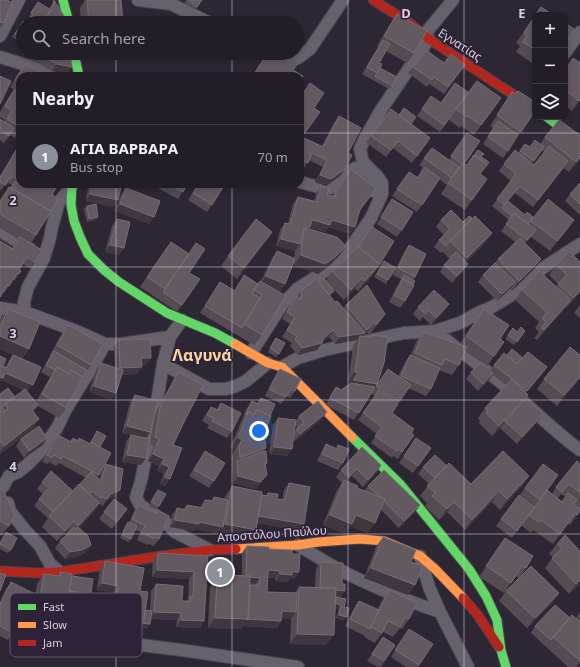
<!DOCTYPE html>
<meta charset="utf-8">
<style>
body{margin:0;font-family:"Noto Sans",sans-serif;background:#2e2a32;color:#f1f3f6}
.controls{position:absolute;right:12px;top:12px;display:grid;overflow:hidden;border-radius:8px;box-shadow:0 2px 6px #0003}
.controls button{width:36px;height:36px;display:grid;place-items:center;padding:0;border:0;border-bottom:1px solid #3f3b43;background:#221d26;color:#f1f3f6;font:20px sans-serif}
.you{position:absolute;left:259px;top:431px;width:14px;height:14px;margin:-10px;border:3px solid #fff;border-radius:50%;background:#1a73e8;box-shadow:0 0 0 6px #1a73e833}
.badge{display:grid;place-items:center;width:26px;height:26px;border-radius:50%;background:#8c9099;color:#fff;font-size:13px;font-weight:700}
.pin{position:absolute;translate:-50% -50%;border:2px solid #fff;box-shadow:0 1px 4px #0006}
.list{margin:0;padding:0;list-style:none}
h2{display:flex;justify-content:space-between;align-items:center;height:52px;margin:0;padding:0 16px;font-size:17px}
h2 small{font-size:13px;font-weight:400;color:#a2a2a7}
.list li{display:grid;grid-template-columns:26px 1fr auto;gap:12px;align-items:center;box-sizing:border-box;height:64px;padding:0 16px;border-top:1px solid #3f3b43}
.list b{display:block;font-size:15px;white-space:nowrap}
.list p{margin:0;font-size:13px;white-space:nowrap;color:#a2a2a7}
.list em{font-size:13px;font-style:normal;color:#a2a2a7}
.icon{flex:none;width:22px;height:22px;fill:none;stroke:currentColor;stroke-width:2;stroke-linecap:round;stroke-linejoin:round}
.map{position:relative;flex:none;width:580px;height:667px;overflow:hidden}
.search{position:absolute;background:#221d26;box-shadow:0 2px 6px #0003;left:16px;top:16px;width:288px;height:44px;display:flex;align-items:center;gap:10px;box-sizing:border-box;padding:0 14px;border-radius:22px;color:#a2a2a7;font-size:15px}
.panel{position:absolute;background:#221d26;box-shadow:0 2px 6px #0003;left:16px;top:72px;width:288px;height:116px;border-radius:12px}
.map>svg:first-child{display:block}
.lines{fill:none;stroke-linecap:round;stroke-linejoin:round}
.street-casing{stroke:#49434e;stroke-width:14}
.fast-casing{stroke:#49434e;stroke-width:11}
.slow-casing{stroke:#49434e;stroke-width:11}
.jam-casing{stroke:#49434e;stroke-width:11}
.street{stroke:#66616b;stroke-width:12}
.fast{stroke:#63d668;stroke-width:9}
.slow{stroke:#ff974d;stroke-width:9}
.jam{stroke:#b3261e;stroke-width:9}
.wall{fill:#554b52;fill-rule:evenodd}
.shaded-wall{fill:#3f373f}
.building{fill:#635a61;stroke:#766c75}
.grid{fill:none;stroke:#dad2e1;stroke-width:1;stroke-opacity:0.55}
.labels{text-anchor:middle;stroke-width:3.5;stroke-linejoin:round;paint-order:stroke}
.street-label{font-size:12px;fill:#dad2e1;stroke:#2e2238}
.district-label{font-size:16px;font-weight:bold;fill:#f8d69f;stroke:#2e2238}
.key{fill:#2e2238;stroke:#62576b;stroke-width:1}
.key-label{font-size:11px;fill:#dad2e1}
.grid-label{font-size:13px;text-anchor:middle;font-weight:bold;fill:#dad2e1;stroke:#2e2238;stroke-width:3.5;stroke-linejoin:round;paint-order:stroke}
</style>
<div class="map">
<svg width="580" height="667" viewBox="0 0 580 667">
<rect width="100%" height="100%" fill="#2d2733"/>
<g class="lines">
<g class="street-casing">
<path id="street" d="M138,0L171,4L210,23
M424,35L453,0
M0,36L19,0
M270,53L286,60L298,58L310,49L343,0
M565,53L580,32
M0,57L61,76
M300,182L322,188H330L336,183L342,176L355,168L375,192
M0,231L30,249
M0,308L25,312
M435,331C460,351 486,370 510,390C534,410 555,432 580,450
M170,337L163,364L157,401L141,481L136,497L140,505L164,521L175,532L210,550
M105,344H121L170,337L182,320
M251,353L282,305L297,289L330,268L344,257L371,218L382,194V183L377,176L363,162L360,149L364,140L381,110L429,39
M163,364L209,389H226L236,386L246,381L268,363
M282,367L298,358L324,350L404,333L435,331L460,323L480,312L492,307L510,296L543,268L580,244
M3,487L9,476L18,472L27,465L41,451L57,428L66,409L92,367L105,344L79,332L25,312L24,302L28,287L44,258L50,238L52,227L59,202L72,186
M8,503L10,511L25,530L40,546L50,564L60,572
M298,545C308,551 319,558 329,564C365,584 402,599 440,612
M420,556L429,587L440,612L468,667
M37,632L181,650L298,667"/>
</g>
<g class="fast-casing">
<path id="fast" d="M63,0L69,23
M74,53L79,76
M547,117L580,141
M72,184L71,205L74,221L80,237L88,254L104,270L119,282L167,313L215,333L235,344
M352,437L401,485L469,569L486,596L497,620L501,650L506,667"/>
</g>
<g class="slow-casing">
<path id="slow" d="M235,344L268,363L282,367L352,437
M236,549L298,545L318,542L360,539L384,541L420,556L435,569L463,598"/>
</g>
<g class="jam-casing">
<path id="jam" d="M373,0L408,22L429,39L535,109
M0,571L39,573L60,572L161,556L210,550L236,549
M463,598L477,614L499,647"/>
</g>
<use href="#street" class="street"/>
<use href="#fast" class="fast"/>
<use href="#slow" class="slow"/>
<use href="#jam" class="jam"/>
</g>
<path class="wall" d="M0,0L4,23L0,29Z
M54,0L61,23L31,18L29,17L35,6L49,9L50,7Z
M85,0H121L123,23H81L80,8Z
M186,0H202L195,10L184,3Z
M397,14L414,53L407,63L386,51L379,63L380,68L392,86L389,89L362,74L378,47L377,46L390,24Z
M535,15V65L516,52L520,46L516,43Z
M23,21V44L12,37Z
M23,53H70L67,74L52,71L22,54Z
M267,53H285L293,70L300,76H252Z
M580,59V100L572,111L565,106V70L578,62Z
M444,63L465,65L444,94L429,84L427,87L408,73L413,67Z
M25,64L20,76V141L10,135L4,143L0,140V119L4,122L5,120L0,117V112L7,100L14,90L10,87Z
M468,92L501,98L474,135L461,126L460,128L449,120L440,132L417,116L431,96L441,103Z
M512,92L535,111L503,158L483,144L493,128L490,126Z
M300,98L320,112L302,137L322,146L334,123L339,116L348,153L345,169L340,176L326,186L315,182L323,167L309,160L303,170L300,168Z
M411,124L430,138L412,163L393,148L386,157L366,142L371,136Z
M467,133L464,164L467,165L481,157L480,174L487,179L465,210L441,194L447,185L439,179L417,212L392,196L409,172L417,177L424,168L419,165L432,148L449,160Z
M580,136V159L569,172L564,168L533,207L515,193L508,201L525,215L533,217L574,220L567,230L550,251L531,237L525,243L541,259L534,269L512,291L510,289L497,301L478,282L483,275L515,242L501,231L509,220L492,206L511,181L499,171L504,164L518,153L525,144L530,147L540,144L545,137ZM542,150L544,152L534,165L532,163Z
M20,142V178L17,182L23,185V184H58L52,195L36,235L31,244L35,262L31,269L23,264L19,270V274L14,281L13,280L4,293H3L0,298V241L12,248L18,239L0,228V200L9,187H10L12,185L8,183L6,186L5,185L0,191V176Z
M351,169L371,196L360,211L350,234L329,227L325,232L310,228L309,229L346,246L339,256L329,266L318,274L294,265V262L285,284L280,291L269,286L262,335L254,345L200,313L220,282L234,291L244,275L258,284L261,281L272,258L277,251L294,258L295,251L276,246L280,230L285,223H288L293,204L298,197L314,201L316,193L321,186L327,195L332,196Z
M580,183V215L565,201L570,194Z
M91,184L120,189L118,200L113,207L86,201L88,188Z
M160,184H187L178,199L158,188Z
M198,184H225L207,212L188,200Z
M126,188L154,217L149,224L115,211L121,195Z
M392,199L402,230L397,237L377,224Z
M87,206L96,220L87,222L84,209Z
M472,218L492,233L485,243L466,262L468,264L463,271L452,283L440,272L444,265L450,259L443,252L441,253L434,247L439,240L444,235L436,227L441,220L463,222Z
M117,219L124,248L119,255L105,252L112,226Z
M272,232L237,279L221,266L228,256Z
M171,242L189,273L200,279L177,312L140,287Z
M409,245L415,277L413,280L405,301L400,308L389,302L401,279L393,275L404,252Z
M569,251L580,293L566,308V307L537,340L534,338L539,332L535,328L539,322L515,300L522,290L556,287L558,284L549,275L556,265Z
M384,261L388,280L386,284L374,277Z
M380,264L373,275L358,291L355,289L344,300L333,289L334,291L330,296L335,302L343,308L346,305L385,314L378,324L369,335L367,332L363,336L370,337L372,335L377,384L372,393L388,369L398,377L405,362L410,355H411L416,342L423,332L460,344L484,309L500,339L504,342L487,366L483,363L490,370L494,365L507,355L523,358L547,367L542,374L526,393V398L538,421L517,444L500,428L492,436L479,423L480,421L478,418L485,408L506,385L493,375L489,380L478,391L466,379L471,372L481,362L465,351L459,365L452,375L439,370L431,389L426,396L408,388L392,413L411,433L414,435L398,459L393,456L392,458L371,443L377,434L358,420L375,396L371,393L354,420L326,405L331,394L336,387L341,390L351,383L348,382L353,346L357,340L335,344L329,337L321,344L317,350L298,355L290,346L292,343L282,337L290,324L282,319L291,303L296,296L297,297L301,291L326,281L332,271Z
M580,305V318L574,313Z
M418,307L444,311L431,325L423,317L420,321L413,314Z
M8,309L29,349L22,359L28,391H27L36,402L50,377L41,372L50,356V355L61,335L68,325L91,365L86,373L66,408L59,418L38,406L34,412L39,419L32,430L0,454V394L15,397L24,390L1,380L0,382V356L3,366L5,368L8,362L13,355L0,349V320Z
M513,328L517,332L525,331L514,345L505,339Z
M276,338L279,354L276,357L268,352Z
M119,340L146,365H142L137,374L122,375L116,393L111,400L89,392L96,370L101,363L115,368L114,347Z
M580,355V378L557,406L537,389L544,379Z
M280,369L295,391L290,398L287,396L281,404L265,396L275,376Z
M178,372L185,420L173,445L182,448L165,486L160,484L164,474L157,471L159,466L148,461L154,446L150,444L155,414L174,379Z
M135,395L150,432L146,438L141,465L122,462L126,442L131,435L134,436L122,433L130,402Z
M261,398L270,416L264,435L266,448L263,451L267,463L265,466L267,475L262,482L256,489L233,483L232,456L235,449L230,448L241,422L247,408L252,401L257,403Z
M221,403L232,431L227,438L207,428L209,425L202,421L206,414L211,407L216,410Z
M327,412L322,419L295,441L293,439L287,456L269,454L273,425L278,418L296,421L299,416ZM295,425L298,428L294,432Z
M97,431L100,447L99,475L97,478L99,479L102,471L106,464L120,490L115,497L106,501L103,506L99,504L92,514L79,528L91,545L86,552L77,557L65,559L55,548L60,541L68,533L67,532L57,541L42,527L48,518L34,506L39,499L43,494L37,489L42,482L73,491L86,478L59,463L56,466L49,462L48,464L42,462L53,442L58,435L70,441L73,438L78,441L90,444Z
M47,438L43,445L24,458L16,446L21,439Z
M416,438L431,448L413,473L399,463Z
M326,444L336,448L338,445L343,463L338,470L317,461L322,451Z
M205,451L214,481L209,488L189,476Z
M580,464V509L574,504L580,511L570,525L568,524L553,544L533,530L531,533L521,525L512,538L496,526L501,519L535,507V506L520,495L525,488L547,490L552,494L556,487ZM561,494L566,497L562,502L558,498Z
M381,465L377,472L363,487L352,476L347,481L357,488L364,491L368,486L420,505L415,512L399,528L380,509L375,523L368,533L350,526L345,534L323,525L337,490L342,483L336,477L341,470Z
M447,466L471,484L529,476L522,486L500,510L492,502L465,530L447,512L439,520L425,506L427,503L420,496L429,484L418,474L423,467Z
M289,483L299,531L257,523L248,540L218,534L195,529L194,531L170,527L172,515L177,508L183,509L187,505L200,507L205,500L211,501L214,497L224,499L225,497L232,486L262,495L265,496L268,493L277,499L282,500L284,490Z
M0,487L9,526L1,536L0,535Z
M158,490L159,506L157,510L149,506Z
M138,505L156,513L157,510L159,539L154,546L149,544L148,545L137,540L140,532L135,530L131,539L128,542L120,538L125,526L128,522L129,523L134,512Z
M127,509L112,529L99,519L104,512Z
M6,532L11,550L8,553L0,549V542Z
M383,537L411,562L415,585L408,595L364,578L376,547Z
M505,538L526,568L519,578L515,576L504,593L479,577Z
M557,544L580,551V583L569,594L545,568L553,557L549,554Z
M247,546L269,549L292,554L299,572L294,579H290L287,582L275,581V578H267V592L295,593L299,587L315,588L316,569L321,562L342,584L345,591L340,597L344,607V620L336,618L339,609L335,608L326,645L290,644L291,619L282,618L281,621L277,628L243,626L241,629L208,628L210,587L217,577H225L226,575H242V553Z
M158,553L208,556L204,621L200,628L176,627L177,620L151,619L150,624L147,628L131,625L134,606L112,602L114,593L97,590L100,568L105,561L140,591L145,610L150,611L151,591L156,584L182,601H187L188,600L189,579L152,577L153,560Z
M60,572L72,576L90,598L85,605L74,603L70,609H66L60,618L32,614L37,584L44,574L58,576Z
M11,582L13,633L8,640L0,636V602L6,589Z
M389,590L409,619L402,629L400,628L393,637L383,632L375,643L364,637L365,636L345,626L354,608L359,601L377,610L382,600Z
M506,591L559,593L552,603L527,628L499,601Z
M580,612V663L577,667H568L531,633L535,626L576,618Z
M409,629L433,644L418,667H406L391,657Z
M383,637L395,645L381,667H378L367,661Z"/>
<path class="shaded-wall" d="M57,64L72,67L67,74L52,71Z
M580,158V159L569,172L576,162Z
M568,161L564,168L533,207L538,200Z
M345,169L340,176L326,186L315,182L320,175Z
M100,184H124L120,189Z
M90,194L118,200L113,207L86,201Z
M120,204L154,217L149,224L115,211Z
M98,217L96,220L87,222L89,219Z
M312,220H332L355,227L350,234L329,227L325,232L310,228L306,234L305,228L300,235L304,228Z
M574,220L567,230L550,251L557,241Z
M272,232L265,242L237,279L244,268Z
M492,233L485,243L460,268L467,258Z
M281,239L300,244L295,251L276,246Z
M110,245L124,248L119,255L105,252Z
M346,246L339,256L329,266L318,274L294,265L301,255Z
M541,259L534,269L512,291L519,281Z
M380,264L373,275L358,291L365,281Z
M468,264L463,271L452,283L457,276Z
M266,276L285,284L280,291L261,283Z
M362,278L355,289L344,300L351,290Z
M515,282L510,289L497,301L502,294Z
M580,291V293L566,308L573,298Z
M571,300L564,310L537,340L544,330Z
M449,304L444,311L431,325L436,318Z
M385,314L378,324L369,335L376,325Z
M374,322L367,332L360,340L367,330Z
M333,330L329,337L321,344L317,350L298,355L302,348L323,339Z
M365,333L360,340V336L357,340L335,344L339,337Z
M0,336L29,349L22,359L0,349Z
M141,358H151L146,365H137Z
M142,367L137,374L115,375L120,368Z
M547,367L542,374L522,398L527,391Z
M355,372L358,373L351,383L348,382Z
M5,373L33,385L28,391L1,380L0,382V377Z
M493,373L489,380L478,391L483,384Z
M580,377V378L557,406L564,395Z
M353,380L377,384L370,394L346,390Z
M94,386L116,393L111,400L89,392Z
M528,395L521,405L505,421L500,428L492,436L499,426Z
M38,405L31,416L32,410Z
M327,412L322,419L295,441L300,434Z
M543,414L538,421L517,444L522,437Z
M39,419L32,430L0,454V452L4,446Z
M127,426L150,432L146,439L122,433Z
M47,438L43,445L24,458L29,451Z
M238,438L242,439L235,449L230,448Z
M274,447L292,449L287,456L269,454Z
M266,448L258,458L237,461L240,458Z
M153,454L164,459L159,466L148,461Z
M127,455L146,458L141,465L122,462Z
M162,464L169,467L164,474L157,471Z
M381,465L377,472L363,487L368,480Z
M357,469L352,476L344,484L349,477Z
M267,475L262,482L256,489L233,483L238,476Z
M529,476L522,486L500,510L507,499Z
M165,477L170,479L165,486L160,484Z
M120,490L115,497L106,501L111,494Z
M499,491L492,502L465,530L472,520Z
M454,502L447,512L439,520L447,509Z
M99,503L92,514L71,536L78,526Z
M420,505L415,512L399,528L404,521Z
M256,515L304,524L299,531L251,522Z
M330,515H356L375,523L368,533L350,526L345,534L323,525Z
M175,520L199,522L223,527L225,524L256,530L248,540L218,534L195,529L194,531L170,527Z
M74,521L67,532L57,541L65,531Z
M91,545L86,552L77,557L65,559L70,552Z
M371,568L415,585L408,595L364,578Z
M157,570L194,572L189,579L152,577Z
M268,570L280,571L275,578L263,577Z
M292,572H299L294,579H290L287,582L275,581L280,574Z
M246,577L260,578L255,585L241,584Z
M580,580V583L569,594L576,584Z
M102,583L118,586L114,593L97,590Z
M334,590L345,591L340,598L330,597Z
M559,593L552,603L527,628L535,618Z
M67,594L90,598L85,605L74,603L70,609H66L60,618L32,614L39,604Z
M117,595L139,599L134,606L112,602Z
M335,603L341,605L339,609L332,607Z
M282,611L296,612L291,619L277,618Z
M154,612L181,613L177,620L149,619Z
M339,615L347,617L344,620L336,618Z
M136,618L144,619L150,624L147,628L131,625Z
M215,618L281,621L277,628L243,626L241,629L208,628Z
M181,620L204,621L200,628L176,627Z
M297,634L334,635L326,645L290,644Z
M580,661V663L577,667H576Z"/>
<path class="building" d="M0,0H7L12,3L4,23L0,22Z
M54,0L64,16L61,23H43L53,6Z
M87,0H121L123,23H89Z
M188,0H202L197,7Z
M38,2L51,10L42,23H28L33,14L31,13Z
M541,7L553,15H535Z
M397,14L427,31L414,53L384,36Z
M535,16V50L523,42L527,36L524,33Z
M23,21L25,23H23V39L15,34Z
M565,23L574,29L565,44Z
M383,40L390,44L379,63L382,64L377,73L367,67Z
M426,50L444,63L451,54L465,65L448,87L434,77L432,80L413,67Z
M37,53H70L72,67L57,64Z
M268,53H285L299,62L293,70L303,76L300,81V76H253Z
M573,58L580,63V99L579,101L565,90V70Z
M25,64L38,71L35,76H20V83L15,80Z
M380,68L397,77L392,86L375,76Z
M130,74V76H109Z
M0,76L11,81L0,104Z
M477,81L501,98L481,125L468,116L467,117L456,109Z
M310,83L324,93L314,108L320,112L304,134L300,131V98Z
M455,83L468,92L444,125L422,109L431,96L441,103Z
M14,90L20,93V126L7,119L12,110L5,106Z
M518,91L535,102V111L521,132L497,115L512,92L515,94Z
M404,108L416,117L411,124L399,115Z
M391,109L430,138L417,156L398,141L391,150L371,136Z
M339,116L361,128L348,153L352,155L345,169L331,179L320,175L327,160L312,153L308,163L300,159V136L323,147Z
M0,119L14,128L9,136L0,130Z
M559,120L580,136V158L576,162L545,137Z
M498,121L518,135L508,151L488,137Z
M467,133L480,141L464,164L463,163L462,164L451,156Z
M535,140L544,147L534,161L520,151L525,144L530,147Z
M20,144V178L19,180L12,176L11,179L9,178L5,185L0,182V178Z
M549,146L568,161L538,200L520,186L504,205L497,199L516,174L504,164L515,150L534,165Z
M432,148L459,167L452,178L424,158Z
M478,150L484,154L481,157L489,162L487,165L474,155L469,162Z
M474,155L487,165L480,174L487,179L472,200L448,183L463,163L467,165Z
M424,167L440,178L422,205L397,189L409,172L418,178Z
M351,169L376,189L360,209L355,227L332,220L330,225L312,220L310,227L304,228L300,244L281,239L285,223L290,224L298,197L317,202L321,186L329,188L327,195L337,197L334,194Z
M15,181L23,186L24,184H58L52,195L58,199L51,211L11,188Z
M580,183V204L570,194Z
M93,184H108L121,187L118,200L90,194Z
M168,184H187L183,192Z
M199,184H225L212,205L193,193Z
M9,187L51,211L36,235L0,214V202Z
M126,188L160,201L154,217L120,204Z
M392,199L413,212L402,230L381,217Z
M548,199L574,220L557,241L531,221Z
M508,201L525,215L527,212L533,217L528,224L514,213L512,216L502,208Z
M96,204L98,217L89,219L87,206Z
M451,210L463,222L469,216L472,218L450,241L446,246L439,240L450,229L441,220Z
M514,213L536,230L527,240L506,224Z
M475,216L492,233L467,258L450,241Z
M117,219L130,222L124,248L110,245Z
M256,219L272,232L244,268L228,256Z
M372,227L394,241L380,264L358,247Z
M305,228L337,237L346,246L336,256L325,264L301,255L302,241Z
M20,237L42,250L35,262L27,257L19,270L21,271L19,274L17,273L9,286L7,285L0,297V241L13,249Z
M520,238L541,259L519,281L498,259Z
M171,242L189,254L165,289L147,277Z
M196,243L205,249L189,273L200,279L182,305L163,292Z
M409,245L426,254L415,277L398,268Z
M358,247L380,264L365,281L362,278L351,290L332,271Z
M277,251L295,259L285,284L266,276Z
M569,251L580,262V291L573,298L558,284L567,275L556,265Z
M456,252L468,264L457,276L444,265Z
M384,261L396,268L388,280L377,274Z
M495,263L515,282L502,294L483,275Z
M539,271L571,300L544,330L541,328L546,322L542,318L547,312L522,290Z
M244,275L258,284L252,293L260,298L242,328L205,306L220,282L235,291Z
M404,275L415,281L413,284L403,279L401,282Z
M316,279L335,302L337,301L365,333L339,337L333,330L323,339L322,343L302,348L295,339L297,336L287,330L295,317L287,312L296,296L300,299L302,294L301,291Z
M324,279L334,291L329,295L319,283Z
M403,279L414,285L405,301L394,295Z
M260,281L286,296L262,335L244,324L262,295L254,290Z
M367,285L385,314L376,325L374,322L367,330L346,305Z
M434,290L449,304L436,318L428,310L425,314L418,307Z
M8,309L40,322L29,349L0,336V327Z
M484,309L509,325L500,339L504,342L494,356L466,336Z
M0,310L3,312L0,319Z
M68,325L103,344L91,365L57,345Z
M521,327L525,331L517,342L508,335L513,328L517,332Z
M423,332L467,347L459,365L445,359L442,365L415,353Z
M372,335L388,337L384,363L377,384L353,380L358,373L355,372L360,336L371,337Z
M276,338L285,343L279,354L270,348Z
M150,339L151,358H141L142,367L120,368L119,340Z
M570,347L580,355V377L564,395L544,379Z
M512,349L523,358L517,364L507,355Z
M54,351L87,370L83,377L71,370L69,374L57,367L55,370L46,365Z
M528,352L547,367L527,391L494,365L504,353L517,364Z
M13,355L41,367L33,385L5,373L3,378L0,377V356L6,359L3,366L7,368Z
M410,355L440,368L431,389L401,376Z
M481,362L493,373L483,384L471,372Z
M101,363L123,370L116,393L94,386Z
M57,367L69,374L71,370L83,377L66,408L42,394Z
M280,369L301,379L295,391L291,389L286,397L269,389Z
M388,369L411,385L399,402L376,386Z
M178,372L203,385L185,420L173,445L182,448L170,479L165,477L169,467L162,464L164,459L153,454L159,439L155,437L160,407Z
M512,379L528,395L499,426L486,413L488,411L485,408Z
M351,383L375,387L359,413L330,398L336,387L341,390Z
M8,388L15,397L5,404L2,408L5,411L3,413L0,411V394Z
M25,389L38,405L32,410L39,419L4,446L0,441V411L3,413L8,409L5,404Z
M379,390L398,404L392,413L414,429L411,433L414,435L402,452L398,449L397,451L375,436L382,427L363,413Z
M135,395L158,401L150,432L127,426Z
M261,398L275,404L270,416L257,410L254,415L248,412L245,415L252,401L258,404Z
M526,398L543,414L522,437L505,421Z
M318,401L327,412L300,434L296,429L304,423L299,416Z
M221,403L241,413L232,431L212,421L214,418L207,415L211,407L218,410Z
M257,410L271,416L264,435L266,448L240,458L239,446L242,439L238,438L248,412L255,415Z
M278,418L296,420L292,449L274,447Z
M39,426L47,438L29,451L21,439Z
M97,431L106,436L100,447L91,442L90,444Z
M58,435L71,442L73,438L78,441L79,438L90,444L91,442L111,453L99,475L63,456L61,459L54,455L52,458L47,455Z
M131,435L150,439L146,458L127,455Z
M416,438L431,448L418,466L404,456Z
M326,444L337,449L338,445L349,449L343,463L322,454Z
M362,447L381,465L368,480L357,469L349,477L341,470Z
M205,451L225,463L214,481L194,470Z
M263,451H266L267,463L265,464L267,475L260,482L238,476L237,461Z
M503,451L529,476L507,499L499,491L472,520L454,502L447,509L432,496L435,493L427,486L449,463L471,484Z
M435,455L447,466L435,478L423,467Z
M577,461L580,464V493L569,484L562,492L556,487Z
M106,464L123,469L120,490L111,494L107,499L102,497L101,498L92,491L89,494L79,485L91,472L101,481Z
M543,464L558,475L540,500L525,488Z
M384,470L420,505L404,521L384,501L385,499L380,497L368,486Z
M51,471L73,491L53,512L39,499L49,488L42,482Z
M344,480L358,486L357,488L385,499L375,523L356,515L352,524L330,515Z
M289,483L310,487L304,524L258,516L262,495L267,496L268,493L278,494L277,499L285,500Z
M79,484L99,503L78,526L74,521L65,531L49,516Z
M232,486L262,492L256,530L225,524Z
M0,487L3,489L15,515L9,526L0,521Z
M158,490L166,494L159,506L151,502Z
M547,490L562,502L568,493L577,500L574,504L580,509V511L577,515L575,513L560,534L541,520L538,522L529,515Z
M519,495L535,507L517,531L501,519Z
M214,497L228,500L223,527L199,522V524L175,520L177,508L186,510L187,505L203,508L205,500L213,501Z
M114,499L127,509L117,522L104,512Z
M138,505L156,513L157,510L169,516L159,539L154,537L153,538L141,533L145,526L132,519Z
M128,522L137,526L131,539L122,535Z
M74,527L76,529L78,527L88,536L91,545L82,550L70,552L60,541Z
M6,532L17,538L11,550L0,544Z
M565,535L580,551V580L576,584L552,558L562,549L557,544Z
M383,537L416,550L411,562L423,566L415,585L371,568Z
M505,538L533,556L526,568L522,566L511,583L486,566Z
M247,546L269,547V549L292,550V554H300L299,572H292V575L280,574V571L268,570L267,592L297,593L296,612L282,611L281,621L246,619H248L250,585H259L260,578L250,577V576H246Z
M158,553L208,556L204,621L181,620V613L154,612L156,584L183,586L182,601H190V596L193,597L194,572L157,570Z
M105,561L144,568L140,591L148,592L144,619L136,618L139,599L117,595L118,586L102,583Z
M321,562L343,563L342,584H345V591L336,590V588H320Z
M531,566L559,593L535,618L506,591Z
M60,572L72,574L69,591L78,592L77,599L68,598L67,608L39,604L44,574L60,576Z
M0,573L6,575L0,591Z
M226,575L250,576L248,619L215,618L217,577H226Z
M72,576L93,579L90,598L77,596L78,592L69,591Z
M11,582L33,593L13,633L0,626V604Z
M299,587L336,588L334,635L297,634Z
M389,590L417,603L409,619L405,617L400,627L388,621L382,633L371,627Z
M336,597L346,599L344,607L349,608L347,617L339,615L341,605L335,603Z
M359,601L379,610L370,629L350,619Z
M555,605L570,618L551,640L535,626Z
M145,610L152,611L150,624L141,623L144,619Z
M572,615L580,622V661L553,637Z
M409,629L433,644L419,665L395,650Z
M383,637L395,645L384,661L372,654Z"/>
<path class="grid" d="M116,0V23M232,0V23M348,0V667M464,0V667M116,53V76M232,53V76M0,133H20M300,133H580M116,184V667M232,184V667M0,267H580M0,400H580M0,534H580"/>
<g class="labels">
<g class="street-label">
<text transform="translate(460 45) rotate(33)" y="4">Εγνατίας</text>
<text transform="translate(272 534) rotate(-4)" y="4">Αποστόλου Παύλου</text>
</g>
<g class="district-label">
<text x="202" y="361">Λαγυνά</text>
</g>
</g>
<rect x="10" y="593" width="132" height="64" rx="6" class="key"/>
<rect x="18" y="604" width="18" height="6" fill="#63d668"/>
<rect x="18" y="622" width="18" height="6" fill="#ff974d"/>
<rect x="18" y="640" width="18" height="6" fill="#b3261e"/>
<g class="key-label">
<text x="43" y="611">Fast</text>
<text x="43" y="629">Slow</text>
<text x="43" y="647">Jam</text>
</g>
<g class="grid-label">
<text x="406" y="18">D</text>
<text x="522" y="18">E</text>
<text x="13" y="205">2</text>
<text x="13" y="338">3</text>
<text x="13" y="471">4</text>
</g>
</svg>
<div class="controls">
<button>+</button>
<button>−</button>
<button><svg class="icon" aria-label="layers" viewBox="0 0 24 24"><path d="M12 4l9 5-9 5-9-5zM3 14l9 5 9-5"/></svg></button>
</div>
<div class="you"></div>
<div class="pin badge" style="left:220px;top:572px">1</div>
<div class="search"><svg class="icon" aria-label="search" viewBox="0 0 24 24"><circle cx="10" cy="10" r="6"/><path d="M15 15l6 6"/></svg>Search here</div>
<section class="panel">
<h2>Nearby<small></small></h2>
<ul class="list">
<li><span class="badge">1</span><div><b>ΑΓΙΑ ΒΑΡΒΑΡΑ</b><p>Bus stop</p></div><em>70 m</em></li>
</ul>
</section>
</div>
